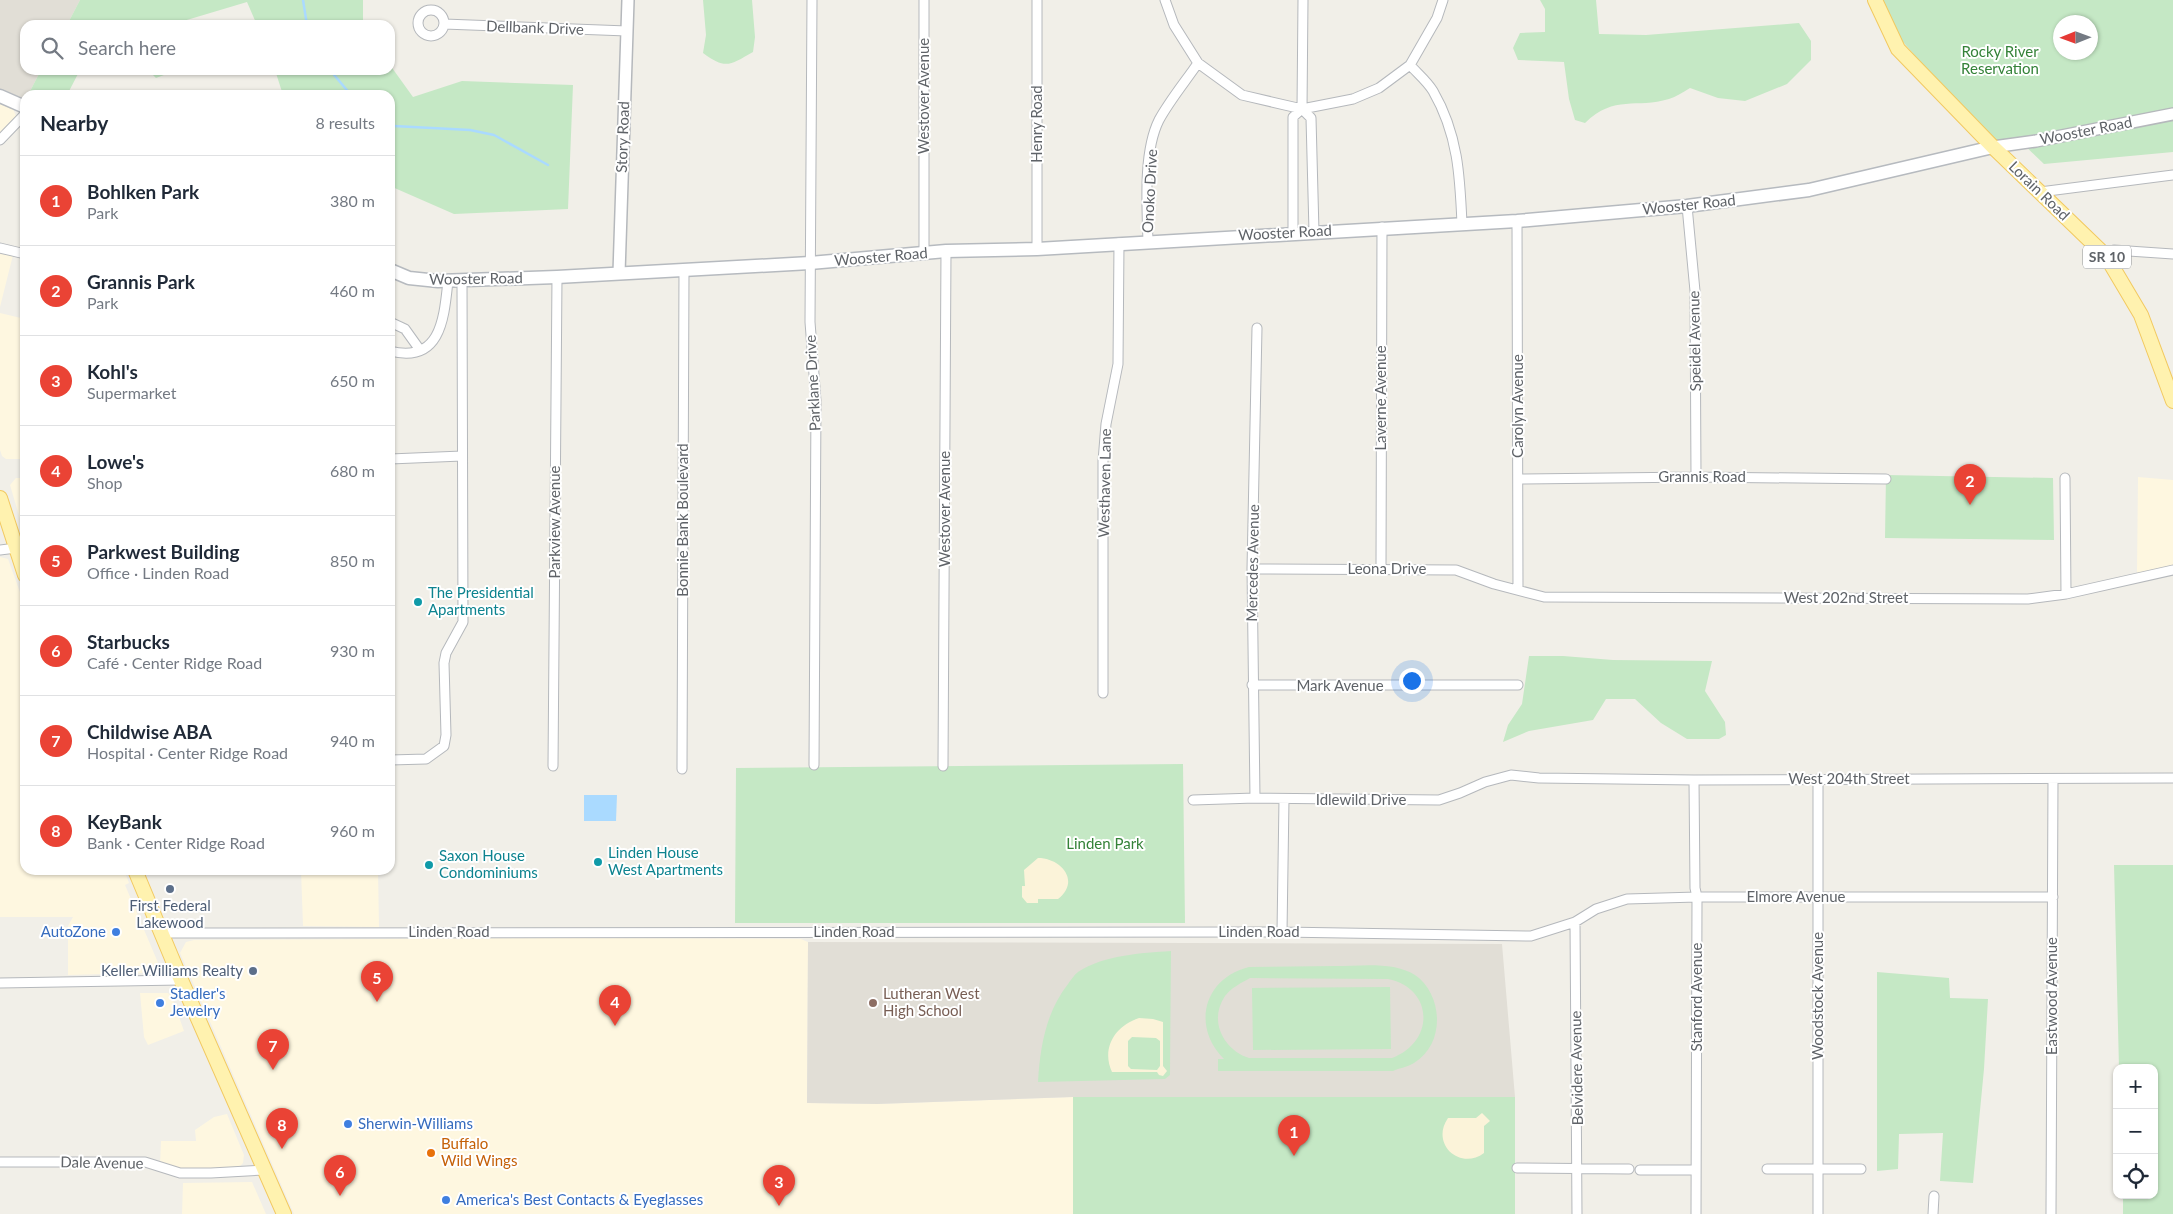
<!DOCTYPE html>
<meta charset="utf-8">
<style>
body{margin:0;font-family:Lato,sans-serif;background:#f6f6f7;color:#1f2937}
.controls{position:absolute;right:15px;bottom:15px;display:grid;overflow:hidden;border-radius:10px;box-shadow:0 1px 4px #0004}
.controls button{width:45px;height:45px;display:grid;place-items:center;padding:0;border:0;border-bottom:1px solid #e0e1e3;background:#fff;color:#1f2937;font:25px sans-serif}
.compass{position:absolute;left:2053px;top:15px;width:45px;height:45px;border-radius:50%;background:#fff;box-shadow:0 1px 4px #0004;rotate:269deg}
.you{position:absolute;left:1411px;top:680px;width:18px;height:18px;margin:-12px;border:4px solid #fff;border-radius:50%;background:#1a73e8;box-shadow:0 0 0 8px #1a73e833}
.badge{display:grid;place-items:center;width:32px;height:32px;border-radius:50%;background:#ea4335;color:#fff;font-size:16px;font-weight:700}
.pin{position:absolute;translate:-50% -41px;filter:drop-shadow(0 1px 2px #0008)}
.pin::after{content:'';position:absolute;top:26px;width:18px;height:15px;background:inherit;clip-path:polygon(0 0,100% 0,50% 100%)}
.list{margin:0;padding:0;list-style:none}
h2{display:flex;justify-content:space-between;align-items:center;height:65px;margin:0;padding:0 20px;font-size:21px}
h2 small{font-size:16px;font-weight:400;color:#747a83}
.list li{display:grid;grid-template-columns:32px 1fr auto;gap:15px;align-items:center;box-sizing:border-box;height:90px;padding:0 20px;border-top:1px solid #e0e1e3}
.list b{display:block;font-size:19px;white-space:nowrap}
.list p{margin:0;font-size:16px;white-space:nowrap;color:#747a83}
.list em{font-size:16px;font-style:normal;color:#747a83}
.icon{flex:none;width:28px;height:28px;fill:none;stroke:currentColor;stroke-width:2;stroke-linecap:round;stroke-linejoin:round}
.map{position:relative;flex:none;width:2173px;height:1214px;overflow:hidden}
.search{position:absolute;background:#fff;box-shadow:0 1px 4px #0004;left:20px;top:20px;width:375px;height:55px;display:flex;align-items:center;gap:12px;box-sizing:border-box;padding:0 18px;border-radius:15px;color:#747a83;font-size:19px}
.panel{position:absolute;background:#fff;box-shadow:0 1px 4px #0004;left:20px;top:90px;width:375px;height:785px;border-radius:15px}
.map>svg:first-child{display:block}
.commercial{fill:#fef7e0}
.education{fill:#e1ded6}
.green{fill:#c5e8c5;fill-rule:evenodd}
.sand{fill:#fbf3d9;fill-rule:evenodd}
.water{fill:#aadaff}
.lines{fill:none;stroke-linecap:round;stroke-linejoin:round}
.stream{stroke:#aadaff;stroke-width:2.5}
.minor-casing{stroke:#b5b8bc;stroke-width:11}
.tertiary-casing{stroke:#b5b8bc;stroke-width:14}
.secondary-casing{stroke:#b6babf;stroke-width:15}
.primary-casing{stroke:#f2c960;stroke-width:16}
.minor{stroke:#fff;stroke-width:9}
.tertiary{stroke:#fff;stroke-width:11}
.secondary{stroke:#fff;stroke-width:12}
.primary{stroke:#fff2af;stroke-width:14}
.culture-dot{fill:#0f9aa8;stroke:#fff;stroke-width:2}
.service-dot{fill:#5c6f8a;stroke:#fff;stroke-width:2}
.shop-dot{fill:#3f7fe0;stroke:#fff;stroke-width:2}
.education-dot{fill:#8d6e63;stroke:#fff;stroke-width:2}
.food-dot{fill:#e8710a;stroke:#fff;stroke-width:2}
.labels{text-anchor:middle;stroke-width:4;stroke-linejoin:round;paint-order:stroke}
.shield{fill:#fff;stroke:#8f9295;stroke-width:1}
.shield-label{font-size:14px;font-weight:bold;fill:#5f6368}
.street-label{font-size:15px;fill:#5f6368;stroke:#fff}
.park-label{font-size:15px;fill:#348238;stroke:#fff}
.culture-label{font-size:15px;fill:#0d838f;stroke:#fff;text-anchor:start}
.service-label{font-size:15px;fill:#4e5e75;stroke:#fff}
.shop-label{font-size:15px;fill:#366cbe;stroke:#fff;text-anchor:start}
.education-label{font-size:15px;fill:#785e54;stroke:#fff;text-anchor:start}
.food-label{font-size:15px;fill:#c56008;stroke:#fff;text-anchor:start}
</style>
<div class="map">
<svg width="2173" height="1214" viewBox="0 0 2173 1214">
<rect width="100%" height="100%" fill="#f1efe8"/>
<path class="commercial" d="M0,102L12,107L16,116L0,135Z
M0,251L13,255L0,307Z
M0,313L25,319V459H6L2,456L0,450Z
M2138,477L2173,480V566L2137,573Z
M16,478H25V536L10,485Z
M0,557L8,559L25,606V870H124L129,883L125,885L159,965L142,973L68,975V926L73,917H0Z
M301,870H378L379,927L303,926Z
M570,938L801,939L808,942L807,1103L877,1104L1073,1097V1214H294L180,953L186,942L194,940Z
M140,993H168L172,997L184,1031L148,1045L144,1037Z
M227,1114L244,1155L243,1163L236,1170L174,1169L160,1165L161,1141H196L195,1130L214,1117Z
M252,1182L266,1214H182L183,1183Z"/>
<path class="education" d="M0,0H80L67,25H25V70H41L28,95H25V103L0,93Z
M808,942L1502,944L1515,1097H1073L877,1104L807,1103Z"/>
<path class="green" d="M80,0H363V25H257L247,2L170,25H67Z
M703,0H752L755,37L753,52C730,65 726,70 703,53L706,35Z
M1540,0H1596L1599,34L1646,35L1799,23L1811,41V60L1787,84L1745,101L1718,98L1690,88C1683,92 1676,97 1669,99C1636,109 1615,94 1585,123L1575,120L1569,99L1564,62L1518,60L1513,48L1520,33L1545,32V9Z
M1882,0H2173V152L2044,164L2020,141L1993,146L1885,21ZM2060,22H2090V52H2060Z
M390,65L413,97L462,81L573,85L568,209L454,214L390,186V95H283L275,70H390Z
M41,70H80L67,95H28Z
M155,70H177L156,78L150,72Z
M1886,475L2053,478L2054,540L1885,538Z
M1529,656H1563L1613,660L1712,661L1705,691L1725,722L1726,735L1719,739H1687L1661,723L1635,699H1606L1593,720L1529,731L1503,742L1508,725L1522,704Z
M1183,764L1185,923H735L736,768Z
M2114,865H2173V1214H2123V1195H2154V1068H2119Z
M1171,951L1170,1075L1165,1079L1038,1082C1040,1047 1046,1012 1068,984C1071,980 1074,975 1078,972C1104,955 1141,953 1171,951Z
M1336,966C1359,966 1394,961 1415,975C1443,994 1446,1044 1414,1063C1408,1067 1399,1068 1393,1071H1218V1059H1224C1191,1026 1204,978 1249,967ZM1250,978L1388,979C1433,988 1436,1041 1392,1058H1249C1224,1050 1208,1021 1225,996C1231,988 1241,983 1250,978Z
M1877,972L1949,978L1950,998L1988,999L1984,1069L1973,1183L1940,1181L1943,1133L1899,1134L1898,1169L1877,1171Z
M1390,987L1391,1049L1253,1050L1252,988Z
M1073,1097H1515V1214H1073Z"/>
<path class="sand" d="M1038,858C1061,858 1081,881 1058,899H1038V903H1027L1022,897V886H1025L1024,870Z
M1139,1018L1153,1019L1163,1022V1066L1167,1071L1163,1076L1159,1075L1157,1072H1112C1101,1048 1115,1026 1139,1018ZM1132,1037L1156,1038L1160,1041V1066L1157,1070L1131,1069L1128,1066V1041Z
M1482,1113L1490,1121L1484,1126V1153C1460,1171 1430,1144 1448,1118H1476Z"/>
<path class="water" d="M584,795H617L616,821H584Z"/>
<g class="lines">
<path class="stream" d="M303,0L307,25
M330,70L351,95
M390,124L394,126L470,130L494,135L548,165"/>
<g class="minor-casing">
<path id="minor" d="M812,0L810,322L816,401L814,765
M1165,0L1174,25L1198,63L1242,95L1302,109L1353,99L1379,88L1410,65L1437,18L1443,0
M1303,0L1302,109L1311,118L1314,232
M418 23a13 13 0 1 1 26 0a13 13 0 1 1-26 0Z
M444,24L627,31
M1410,65C1417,73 1427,81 1433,91C1458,134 1460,176 1462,224
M0,140L25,114
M2040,192L2173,175
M1687,206L1695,291L1696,477
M1517,221L1518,590
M1293,233V117L1302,109
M1148,242C1147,206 1143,152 1159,120C1170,100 1185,82 1198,63
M0,248L25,254
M1037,249V0
M924,253V0
M2106,256L2114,250L2173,254
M390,322L405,329L420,350
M390,351C441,364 444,318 448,281
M390,459L462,456
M2065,478L2066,594
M1518,479L1696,477L1886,479
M0,550L16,548
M1252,569L1456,570L1494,584L1544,597L2028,599L2066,594L2173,570
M1381,569L1382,227
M1252,685H1518
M1103,693V461L1106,424L1118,364L1119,243
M390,760L426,759L444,746L446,735L444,663L446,653L463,622L462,281
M553,766L557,277
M943,766L946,251
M682,769L684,270
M1694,780L1695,888L1697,897L1696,1214
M1255,798L1252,569L1257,328
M1193,800L1255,798L1439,800L1460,793L1485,782L1511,775L1539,778L1694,780L2173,778
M1575,922L1577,1214
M1282,932L1284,799
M161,933L1282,932L1531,936L1575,922L1596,909L1627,899L1697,897H2053
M0,983L181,980
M0,1162H145L180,1173H211L263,1170
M1517,1168L1629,1169
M1767,1169H1861
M1640,1170H1695
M1818,1214V779
M1933,1214L1934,1196
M2051,1214L2053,779"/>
</g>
<g class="tertiary-casing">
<path id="tertiary" d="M1993,147L2036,141L2173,114
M619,273L628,0"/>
</g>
<g class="secondary-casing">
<path id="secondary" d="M0,96L25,107
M390,270L409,278L438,281L557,277L810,263L946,251L1037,249L1517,221L1687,206L1809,190L1993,147"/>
</g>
<g class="primary-casing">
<path id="primary" d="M1875,0L1898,49L1993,147L2106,256L2141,315L2173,401
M0,498L25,575
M135,870L181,980L284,1214"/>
</g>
<use href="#minor" class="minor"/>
<use href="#tertiary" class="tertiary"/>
<use href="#secondary" class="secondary"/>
<use href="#primary" class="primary"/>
</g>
<g class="culture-dot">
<circle cx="418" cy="602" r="5"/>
<circle cx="598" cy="862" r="5"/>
<circle cx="429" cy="865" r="5"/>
</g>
<g class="service-dot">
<circle cx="170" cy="889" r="5"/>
<circle cx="253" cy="971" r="5"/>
</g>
<g class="shop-dot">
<circle cx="116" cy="932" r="5"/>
<circle cx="160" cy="1003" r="5"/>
<circle cx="348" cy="1124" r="5"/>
<circle cx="446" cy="1200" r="5"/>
</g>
<circle class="education-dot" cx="873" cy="1003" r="5"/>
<circle class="food-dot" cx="431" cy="1153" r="5"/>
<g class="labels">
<rect class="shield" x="2083" y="245.5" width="48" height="23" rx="4"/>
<g class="shield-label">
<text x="2107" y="262">SR 10</text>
</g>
<g class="street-label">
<text transform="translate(535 28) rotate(2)" y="5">Dellbank Drive</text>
<text transform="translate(924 96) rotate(-90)" y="5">Westover Avenue</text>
<text transform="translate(1037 124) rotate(-90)" y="5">Henry Road</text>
<text transform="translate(2086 131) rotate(-11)" y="5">Wooster Road</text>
<text transform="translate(623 137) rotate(-88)" y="5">Story Road</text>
<text transform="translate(1150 191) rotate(-87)" y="5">Onoko Drive</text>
<text transform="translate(2039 191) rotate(44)" y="5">Lorain Road</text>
<text transform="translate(1689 205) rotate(-6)" y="5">Wooster Road</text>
<text transform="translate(1285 233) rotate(-3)" y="5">Wooster Road</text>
<text transform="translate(881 257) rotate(-5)" y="5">Wooster Road</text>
<text transform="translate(476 279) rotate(-1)" y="5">Wooster Road</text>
<text transform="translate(1695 341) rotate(-91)" y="5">Speidel Avenue</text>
<text transform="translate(813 383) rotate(-93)" y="5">Parklane Drive</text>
<text transform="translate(1381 398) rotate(-90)" y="5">Laverne Avenue</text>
<text transform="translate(1518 406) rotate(-90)" y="5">Carolyn Avenue</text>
<text x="1702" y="482">Grannis Road</text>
<text transform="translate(1105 483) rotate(-89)" y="5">Westhaven Lane</text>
<text transform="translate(945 509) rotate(-90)" y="5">Westover Avenue</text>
<text transform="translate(683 520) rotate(-90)" y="5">Bonnie Bank Boulevard</text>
<text transform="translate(555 522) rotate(-90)" y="5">Parkview Avenue</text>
<text transform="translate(1253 563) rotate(-89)" y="5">Mercedes Avenue</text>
<text x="1387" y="574">Leona Drive</text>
<text x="1846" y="603">West 202nd Street</text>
<text x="1340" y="691">Mark Avenue</text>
<text x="1849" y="784">West 204th Street</text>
<text x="1361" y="805">Idlewild Drive</text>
<text x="1796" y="902">Elmore Avenue</text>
<text x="449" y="937">Linden Road</text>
<text x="854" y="937">Linden Road</text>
<text x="1259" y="937">Linden Road</text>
<text transform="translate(1818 996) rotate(-90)" y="5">Woodstock Avenue</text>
<text transform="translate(2052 996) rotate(-90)" y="5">Eastwood Avenue</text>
<text transform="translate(1697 997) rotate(-90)" y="5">Stanford Avenue</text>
<text transform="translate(1577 1068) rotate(-91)" y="5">Belvidere Avenue</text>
<text transform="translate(102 1163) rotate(1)" y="5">Dale Avenue</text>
</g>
<g class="park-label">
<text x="2000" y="57">Rocky River<tspan x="2000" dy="17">Reservation</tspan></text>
<text x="1105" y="849">Linden Park</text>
</g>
<g class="culture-label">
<text x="428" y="598">The Presidential<tspan x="428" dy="17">Apartments</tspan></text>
<text x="608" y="858">Linden House<tspan x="608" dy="17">West Apartments</tspan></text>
<text x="439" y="861">Saxon House<tspan x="439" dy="17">Condominiums</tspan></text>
</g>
<g class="service-label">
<text x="170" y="911">First Federal<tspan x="170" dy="17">Lakewood</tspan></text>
<text x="243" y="976" text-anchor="end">Keller Williams Realty</text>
</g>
<g class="shop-label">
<text x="106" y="937" text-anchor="end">AutoZone</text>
<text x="170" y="999">Stadler's<tspan x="170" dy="17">Jewelry</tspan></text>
<text x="358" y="1129">Sherwin-Williams</text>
<text x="456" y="1205">America's Best Contacts &amp; Eyeglasses</text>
</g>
<g class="education-label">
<text x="883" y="999">Lutheran West<tspan x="883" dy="17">High School</tspan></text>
</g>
<g class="food-label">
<text x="441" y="1149">Buffalo<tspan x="441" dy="17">Wild Wings</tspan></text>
</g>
</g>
</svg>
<div class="controls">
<button>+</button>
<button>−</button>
<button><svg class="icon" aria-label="locate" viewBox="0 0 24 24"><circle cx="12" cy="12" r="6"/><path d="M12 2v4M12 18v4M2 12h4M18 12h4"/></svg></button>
</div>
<svg class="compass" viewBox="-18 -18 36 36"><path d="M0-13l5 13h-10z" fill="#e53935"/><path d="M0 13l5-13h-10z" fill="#747a83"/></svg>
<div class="you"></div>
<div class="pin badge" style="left:1294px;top:1156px">1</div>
<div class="pin badge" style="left:1970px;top:505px">2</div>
<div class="pin badge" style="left:779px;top:1206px">3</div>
<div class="pin badge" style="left:615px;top:1026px">4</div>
<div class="pin badge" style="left:377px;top:1002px">5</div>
<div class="pin badge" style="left:340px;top:1196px">6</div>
<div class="pin badge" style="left:273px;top:1070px">7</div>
<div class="pin badge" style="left:282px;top:1149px">8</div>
<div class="search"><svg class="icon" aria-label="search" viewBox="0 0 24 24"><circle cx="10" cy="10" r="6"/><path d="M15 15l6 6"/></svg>Search here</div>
<section class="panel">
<h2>Nearby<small>8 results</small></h2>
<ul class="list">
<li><span class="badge">1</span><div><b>Bohlken Park</b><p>Park</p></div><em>380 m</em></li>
<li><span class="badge">2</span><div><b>Grannis Park</b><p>Park</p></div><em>460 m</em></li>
<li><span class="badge">3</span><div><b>Kohl's</b><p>Supermarket</p></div><em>650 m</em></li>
<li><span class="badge">4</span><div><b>Lowe's</b><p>Shop</p></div><em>680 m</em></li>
<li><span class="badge">5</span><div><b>Parkwest Building</b><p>Office · Linden Road</p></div><em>850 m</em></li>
<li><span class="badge">6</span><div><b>Starbucks</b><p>Café · Center Ridge Road</p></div><em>930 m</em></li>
<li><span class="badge">7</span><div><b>Childwise ABA</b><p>Hospital · Center Ridge Road</p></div><em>940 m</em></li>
<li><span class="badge">8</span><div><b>KeyBank</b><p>Bank · Center Ridge Road</p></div><em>960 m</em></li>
</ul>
</section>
</div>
